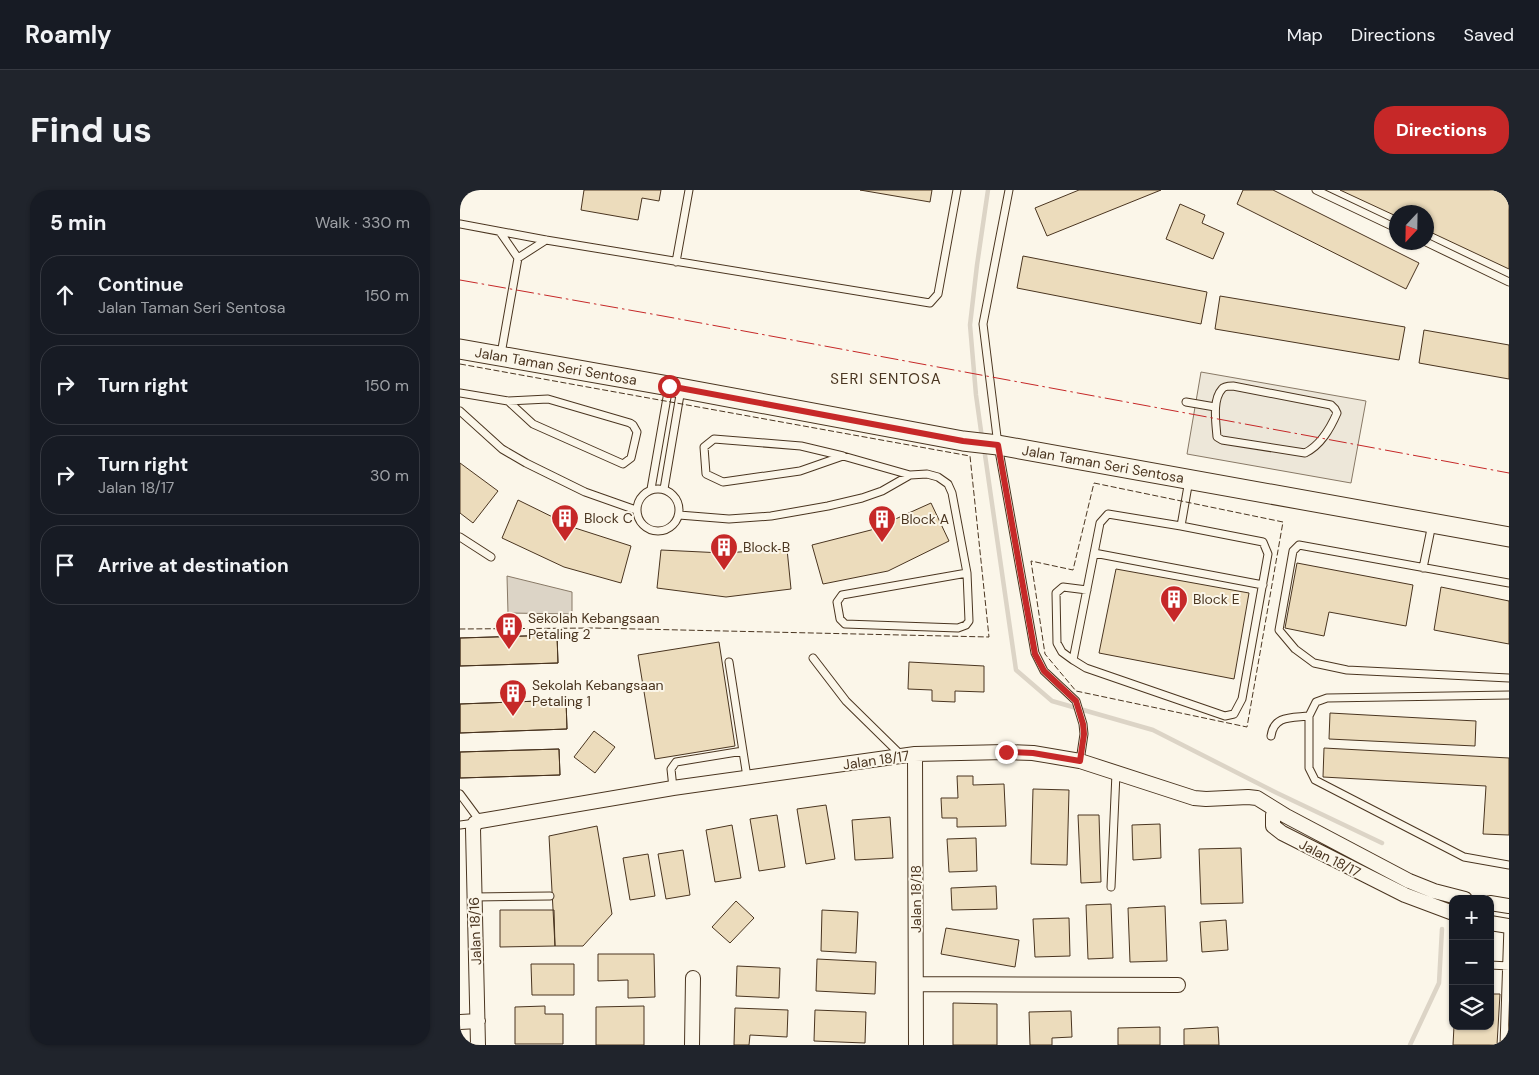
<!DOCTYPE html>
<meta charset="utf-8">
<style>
body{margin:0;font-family:"DM Sans",sans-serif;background:#20242c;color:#f1f3f6}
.controls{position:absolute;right:15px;bottom:15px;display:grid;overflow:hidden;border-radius:10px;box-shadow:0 1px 4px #0004}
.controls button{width:45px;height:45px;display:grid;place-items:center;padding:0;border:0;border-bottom:1px solid #363941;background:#171b24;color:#f1f3f6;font:25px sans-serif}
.compass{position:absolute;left:929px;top:15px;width:45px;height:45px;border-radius:50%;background:#171b24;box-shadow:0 1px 4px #0004;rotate:202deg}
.stop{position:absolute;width:15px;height:15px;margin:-11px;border:4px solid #c62828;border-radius:50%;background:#fff}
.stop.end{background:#c62828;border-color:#fff;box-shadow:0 1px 5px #0008}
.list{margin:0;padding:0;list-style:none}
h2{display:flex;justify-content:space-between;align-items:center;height:65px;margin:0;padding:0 20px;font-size:21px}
h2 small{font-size:16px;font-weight:400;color:#9ea1a6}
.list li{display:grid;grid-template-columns:32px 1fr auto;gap:15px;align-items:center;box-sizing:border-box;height:80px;margin:0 10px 10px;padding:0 10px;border:1px solid #363941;border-radius:20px}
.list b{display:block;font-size:19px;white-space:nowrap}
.list p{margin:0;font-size:16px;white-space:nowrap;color:#9ea1a6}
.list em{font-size:16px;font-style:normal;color:#9ea1a6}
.icon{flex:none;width:28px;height:28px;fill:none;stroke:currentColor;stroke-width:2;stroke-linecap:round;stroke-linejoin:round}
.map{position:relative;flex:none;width:1049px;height:855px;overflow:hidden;border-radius:20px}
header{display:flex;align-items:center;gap:30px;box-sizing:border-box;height:70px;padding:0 25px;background:#171b24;border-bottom:1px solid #363941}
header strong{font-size:24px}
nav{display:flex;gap:28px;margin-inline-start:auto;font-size:18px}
.intro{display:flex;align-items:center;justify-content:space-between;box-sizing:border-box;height:120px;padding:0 30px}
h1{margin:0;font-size:35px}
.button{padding:12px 22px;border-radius:20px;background:#c62828;color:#fff;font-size:18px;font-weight:700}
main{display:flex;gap:30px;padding:0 30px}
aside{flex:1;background:#171b24;border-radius:20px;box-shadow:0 1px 4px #0004}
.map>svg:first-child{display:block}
.parking{fill:#ede7d9;stroke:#887966}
.water{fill:#dcd4c6;stroke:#887966}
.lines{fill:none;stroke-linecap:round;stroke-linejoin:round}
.stream{stroke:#dcd4c6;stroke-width:4.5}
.building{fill:#ecdcbc;stroke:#4a3520}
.service-casing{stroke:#4a3520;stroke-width:9}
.minor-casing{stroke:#4a3520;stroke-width:16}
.secondary-casing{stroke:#4a3520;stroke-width:21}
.service{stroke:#fbf6e9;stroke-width:7}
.minor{stroke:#fbf6e9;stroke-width:14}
.secondary{stroke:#fbf6e9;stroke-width:19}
.fence{stroke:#4a3520;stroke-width:1;stroke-dasharray:6 2.5;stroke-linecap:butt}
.power{stroke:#c62828;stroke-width:1;stroke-dasharray:18 4 2.5 4;stroke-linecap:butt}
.route{stroke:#c62828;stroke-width:6}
.labels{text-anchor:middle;stroke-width:4;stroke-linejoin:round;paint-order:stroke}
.street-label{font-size:14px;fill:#4a3520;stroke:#fbf6e9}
.poi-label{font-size:14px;fill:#4a3520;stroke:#fbf6e9;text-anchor:start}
.neighbourhood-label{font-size:15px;letter-spacing:1px;fill:#4a3520;stroke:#fbf6e9}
</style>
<header>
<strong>Roamly</strong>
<nav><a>Map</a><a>Directions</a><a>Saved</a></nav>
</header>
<div class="intro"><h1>Find us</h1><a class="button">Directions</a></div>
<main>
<aside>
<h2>5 min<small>Walk · 330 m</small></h2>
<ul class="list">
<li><svg class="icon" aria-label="ahead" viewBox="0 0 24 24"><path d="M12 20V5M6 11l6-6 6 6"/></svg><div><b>Continue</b><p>Jalan Taman Seri Sentosa</p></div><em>150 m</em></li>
<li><svg class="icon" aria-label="right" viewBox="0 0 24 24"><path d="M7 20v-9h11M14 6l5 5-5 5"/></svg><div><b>Turn right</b></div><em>150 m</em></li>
<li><svg class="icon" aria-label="right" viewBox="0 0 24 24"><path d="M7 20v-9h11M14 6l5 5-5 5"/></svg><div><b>Turn right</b><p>Jalan 18/17</p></div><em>30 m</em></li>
<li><svg class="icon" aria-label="arrive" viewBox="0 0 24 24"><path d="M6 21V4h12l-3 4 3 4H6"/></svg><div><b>Arrive at destination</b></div></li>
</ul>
</aside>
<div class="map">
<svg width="1049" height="855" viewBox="0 0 1049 855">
<rect width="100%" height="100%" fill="#fbf6e9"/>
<path class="parking" d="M741,182L906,211L891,293L727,264Z"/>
<path class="water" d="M47,386L112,402V424L48,423Z"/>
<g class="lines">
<path class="stream" d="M522,248L516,205L510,135L517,75L528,0
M524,258L556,480L592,511L693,540L817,603L922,653
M950,855L979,793L982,739"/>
</g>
<path class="building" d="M124,0H201L199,11L182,8L178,30L121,20Z
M400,0H472L470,12Z
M619,0H701L587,46L575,18Z
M783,0H813L959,73L946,99L777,14Z
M880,0H1049V79L966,40V22H936V26Z
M720,14L745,25L742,33L764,43L753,69L706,49Z
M563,66L747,102L741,134L557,98Z
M760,106L945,137L939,170L755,139Z
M964,140L1049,155V189L959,173Z
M0,273L38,301L13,333L0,323Z
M58,310L115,338L171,356L161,393L104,377L42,348Z
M471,313L489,351L428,381L363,394L352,355L411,340Z
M327,359L331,399L266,407L197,398L201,360L263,363Z
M837,373L953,395L946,436L869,422L864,446L825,438Z
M656,379L789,403L774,489L639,463Z
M981,397L1049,411V454L974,440Z
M97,445L98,473L0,476V448Z
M97,445L98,473L0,476V448Z
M259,452L275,556L195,569L178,465Z
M449,472L524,476V502L495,501V512L472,511V500L448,499Z
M106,510L107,539L0,543V514Z
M106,510L107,539L0,543V514Z
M870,523L1016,531L1015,556L869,549Z
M134,541L155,557L135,583L114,567Z
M864,558L1049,568V645L1023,644L1026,596L863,587Z
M99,559L100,585L0,588V562Z
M99,559L100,585L0,588V562Z
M497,586H513V595L544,594L546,636L497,637V628H482L481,608H498Z
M573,599L609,600L607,675L571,674Z
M366,615L375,669L346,674L337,619Z
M317,625L325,677L299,681L290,629Z
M618,625H639L641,692L621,693Z
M430,627L433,668L395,670L392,630Z
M700,634L701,668L673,670L672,635Z
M272,635L281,688L255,692L246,640Z
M137,636L152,724L123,756H95L89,646Z
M516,648L517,681L489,682L487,649Z
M781,658L783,713L741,714L739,659Z
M223,660L230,705L206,709L198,664Z
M188,664L195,706L170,710L163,668Z
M536,696L537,719L492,720L491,698Z
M276,711L294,728L270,753L252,737Z
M651,714L653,768L628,769L626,715Z
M705,716L707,771L670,772L668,718Z
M40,720H94L95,756L40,757Z
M362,720L398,722L396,763L361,761Z
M609,728L610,766L575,767L573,729Z
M766,730L768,760L742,762L740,732Z
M486,738L559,750L555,777L481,764Z
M138,764H194L195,807L168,808V790L138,791Z
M357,769L416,772L415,804L356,801Z
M71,774H114V805H72Z
M277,776L320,778L319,808L276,806Z
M1030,804H1040L1037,855H993L994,836H1030Z
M493,813L537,814V855H493Z
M85,816V824H103V854H55V817Z
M184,816V855H136V817Z
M275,818L328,820L327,847L290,845L289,855H274Z
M355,820L406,822L405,853L354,851Z
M611,821L612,847L592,848V855H570L569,822Z
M700,837V855H658V838Z
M758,837L759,855H724V839Z"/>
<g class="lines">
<g class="service-casing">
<path id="service" d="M549,0L523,134L538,255L575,463L584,481L616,511L623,534L624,544L620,571
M856,0L936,38
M0,34L86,50L470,113L478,104L497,0
M40,42L58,68L41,164
M966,52L1049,92
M58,68L86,50
M216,72L229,0
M773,196L871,215L875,219L877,223C870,239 861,255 845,263L762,250L757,247C756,233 752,210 762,199C764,196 769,196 773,196Z
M0,203L48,211L88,209L170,233L173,235L177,242L171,268L163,274L73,234L48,211
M726,212L755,217
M0,221L42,259L66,273L125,302L176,320
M383,266L340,281L263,292L246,284L244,257L254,249L341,256L383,266L450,285
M177 320a21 21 0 1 1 42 0a21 21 0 1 1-42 0Z
M191,299L209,196
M204,299L221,199
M648,324L721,336L803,352L808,364L782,509L774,524L765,526L626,478L613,470L640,333Z
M219,325L269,329L311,326L368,316L402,308L422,301L450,285L467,284L478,287L488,294L492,303L507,383L509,431L506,435L498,438L385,434L380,429L377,412L382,405L507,383
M721,336L729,290
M0,347L31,367
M634,363L803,395
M963,378L972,334
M1049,393L839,355L833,361L819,440L835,459L854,473L887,480L1049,488
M353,468L386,511L442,566
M613,470L602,462L597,453L596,403L603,397L627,400
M269,472L287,587
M1049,505L867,508L856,512L849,526V578L855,590L1004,667L1049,675
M811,546C814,525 832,528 849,526
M213,598L211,579L216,572L283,561
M0,604L20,631
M0,635L15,633
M651,697L656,583
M14,707L90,706
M1030,775L1049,776
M1044,855L1048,736"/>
</g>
<g class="minor-casing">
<path id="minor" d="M455,564L456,855
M816,620L813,625V636L822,643L945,705L993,723
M1030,713L1049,716
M1030,733L1049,736
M456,794L718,795
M0,832L18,831
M18,855L13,639L15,633L20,631L213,598L455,564L546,562L573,563L620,571L734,608L746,609L788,607L797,608L826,626L949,691L974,701L1005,709
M232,855L233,788"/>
</g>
<g class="secondary-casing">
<path id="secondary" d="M0,159L209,196L503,251L538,255L1049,347"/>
</g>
<use href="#service" class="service"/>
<use href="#minor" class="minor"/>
<use href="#secondary" class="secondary"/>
<path class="fence" d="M0,174L510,266L529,447L133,438L0,439
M634,293L823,332L787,537L616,501L585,464L571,371L613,380Z"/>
<path class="power" d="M0,90L203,126L1049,283"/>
</g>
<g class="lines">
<path class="route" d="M209,196L503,251L538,255L575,464L584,481L616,511L623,534L624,544L620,571L573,563L546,562"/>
</g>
<defs>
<g id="building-pin" transform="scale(1.4375)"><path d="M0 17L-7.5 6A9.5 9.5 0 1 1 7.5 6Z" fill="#c62828" stroke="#fbf6e9"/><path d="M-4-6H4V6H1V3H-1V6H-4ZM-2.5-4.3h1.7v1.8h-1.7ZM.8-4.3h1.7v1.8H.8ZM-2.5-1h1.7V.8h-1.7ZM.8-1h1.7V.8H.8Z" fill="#fff"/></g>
</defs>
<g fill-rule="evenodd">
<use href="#building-pin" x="105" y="328"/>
<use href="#building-pin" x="422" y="329"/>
<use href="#building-pin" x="264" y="357"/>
<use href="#building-pin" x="714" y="409"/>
<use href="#building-pin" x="49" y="436"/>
<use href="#building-pin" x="53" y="503"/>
</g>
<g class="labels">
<g class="street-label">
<text transform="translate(96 176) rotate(10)" y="5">Jalan Taman Seri Sentosa</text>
<text transform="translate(643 274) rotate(10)" y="5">Jalan Taman Seri Sentosa</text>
<text transform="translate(416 570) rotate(-8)" y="5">Jalan 18/17</text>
<text transform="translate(870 668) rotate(27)" y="5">Jalan 18/17</text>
<text transform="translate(456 709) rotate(-90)" y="5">Jalan 18/18</text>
<text transform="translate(15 741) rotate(-92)" y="5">Jalan 18/16</text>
</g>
<g class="poi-label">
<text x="124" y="333">Block C</text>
<text x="441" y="334">Block A</text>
<text x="283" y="362">Block B</text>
<text x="733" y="414">Block E</text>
<text x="68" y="433">Sekolah Kebangsaan<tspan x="68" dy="16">Petaling 2</tspan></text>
<text x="72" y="500">Sekolah Kebangsaan<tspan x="72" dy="16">Petaling 1</tspan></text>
</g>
<g class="neighbourhood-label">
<text x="426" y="194">SERI SENTOSA</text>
</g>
</g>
</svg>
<div class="controls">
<button>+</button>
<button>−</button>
<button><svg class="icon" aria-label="layers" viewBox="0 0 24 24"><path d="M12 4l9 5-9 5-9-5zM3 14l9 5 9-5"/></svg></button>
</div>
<svg class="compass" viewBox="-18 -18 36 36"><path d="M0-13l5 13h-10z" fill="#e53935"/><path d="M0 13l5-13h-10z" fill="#9ea1a6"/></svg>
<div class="stop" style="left:209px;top:196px"></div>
<div class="stop end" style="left:546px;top:562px"></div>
</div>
</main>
